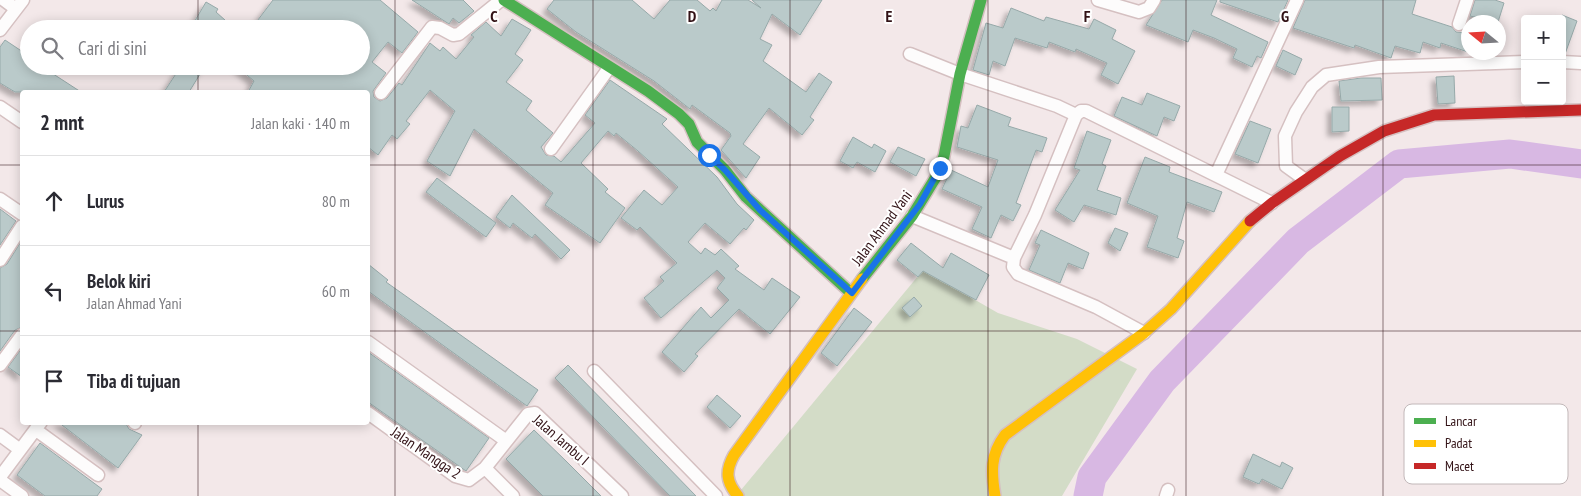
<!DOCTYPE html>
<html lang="id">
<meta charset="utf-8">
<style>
body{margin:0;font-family:"PT Sans Narrow",sans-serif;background:#f2f2f3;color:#2b2b33}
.controls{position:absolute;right:15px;top:15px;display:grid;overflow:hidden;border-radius:5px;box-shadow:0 2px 12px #0003}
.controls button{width:45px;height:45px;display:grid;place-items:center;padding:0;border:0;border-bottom:1px solid #e1e1e2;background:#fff;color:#2b2b33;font:25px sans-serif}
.compass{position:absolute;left:1461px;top:15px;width:45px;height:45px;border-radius:50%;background:#fff;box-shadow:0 2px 12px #0003;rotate:288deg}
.stop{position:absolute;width:15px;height:15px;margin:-11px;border:4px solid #1a73e8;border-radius:50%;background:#fff}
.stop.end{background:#1a73e8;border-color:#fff;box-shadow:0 1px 5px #0008}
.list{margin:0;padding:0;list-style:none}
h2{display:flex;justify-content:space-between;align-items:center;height:65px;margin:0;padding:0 20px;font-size:21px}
h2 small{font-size:16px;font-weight:400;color:#7c7c81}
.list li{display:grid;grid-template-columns:32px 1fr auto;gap:15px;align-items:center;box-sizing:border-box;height:90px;padding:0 20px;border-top:1px solid #e1e1e2}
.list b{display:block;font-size:19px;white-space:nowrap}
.list p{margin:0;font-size:16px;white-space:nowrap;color:#7c7c81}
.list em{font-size:16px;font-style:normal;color:#7c7c81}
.icon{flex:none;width:28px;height:28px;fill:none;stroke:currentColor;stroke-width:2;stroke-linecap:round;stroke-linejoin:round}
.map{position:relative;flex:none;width:1581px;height:496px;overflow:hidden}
.search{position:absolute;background:#fff;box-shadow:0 2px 12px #0003;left:20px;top:20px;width:350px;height:55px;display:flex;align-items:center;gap:12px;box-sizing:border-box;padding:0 18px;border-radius:28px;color:#7c7c81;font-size:19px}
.panel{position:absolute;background:#fff;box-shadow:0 2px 12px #0003;left:20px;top:90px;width:350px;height:335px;border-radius:5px}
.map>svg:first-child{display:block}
.green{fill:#d3dcc7}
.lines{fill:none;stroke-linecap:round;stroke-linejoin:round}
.river{stroke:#d8b8e3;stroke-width:29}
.building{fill:#bacaca;stroke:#96a9a9;filter:url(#shadow)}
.street-casing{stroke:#d5c0c1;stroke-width:15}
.fast-casing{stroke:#d5c0c1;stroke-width:14}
.slow-casing{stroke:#d5c0c1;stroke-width:14}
.jam-casing{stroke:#d5c0c1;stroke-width:14}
.street{stroke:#fdfcfc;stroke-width:12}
.fast{stroke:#4caf50;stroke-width:11}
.slow{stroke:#ffc107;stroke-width:11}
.jam{stroke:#c62828;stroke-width:11}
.route{stroke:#1a73e8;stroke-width:6}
.grid{fill:none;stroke:#321216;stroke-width:1;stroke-opacity:0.55}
.labels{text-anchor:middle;stroke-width:4;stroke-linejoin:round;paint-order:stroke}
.street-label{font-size:15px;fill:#321216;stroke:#fff}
.key{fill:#fff;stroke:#c2b8b9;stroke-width:1}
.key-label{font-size:14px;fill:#321216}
.grid-label{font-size:16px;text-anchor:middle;font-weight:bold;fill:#321216;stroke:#fff;stroke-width:4;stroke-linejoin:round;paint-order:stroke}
</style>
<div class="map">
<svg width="1581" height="496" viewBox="0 0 1581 496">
<defs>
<filter id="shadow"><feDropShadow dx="-4.5" dy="4.5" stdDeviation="2.5" flood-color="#0004"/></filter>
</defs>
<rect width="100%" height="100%" fill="#f3e8e9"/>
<path class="green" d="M923,270L998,313L1077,339L1137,369L1062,496H736Z"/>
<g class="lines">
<path class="river" d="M1088,496L1092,477L1162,381L1298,241L1399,164L1510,154L1581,164"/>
</g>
<path class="building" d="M273,0H380L418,32L402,53L388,42L372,62L386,73L373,91L374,97L380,101L387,98L399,83L402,85L430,43L440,51L443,47L456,59L474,37L471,35L486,22L501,36L512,19L531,30L515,54L523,60L506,82L532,101L526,110L553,133L541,147L546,155L554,156L561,162L595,123L585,115L610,80L667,119L662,124L717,177L737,204L754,220L746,230L744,228L730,244L705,223L688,242L701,254L705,248L715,255L721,249L739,266L735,269L764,290L772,278L800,297L770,334L739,309L695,354L698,356L684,372L662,352L701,307L711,318L729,300L717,288L725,278L717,270L661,318L644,298L664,281L660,277L677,263L640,227L637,230L621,218L644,190L662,205L678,187L638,151L616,133L614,136L608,131L581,163L608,189L605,192L625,208L600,243L545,205L553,193L474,129L450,176L427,161L455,111L430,90L406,121L410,124L397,139L392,135L378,155L368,147V92H248L254,81L236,66H361V29H251Z
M412,0H463L474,11L459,23L453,18L449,24Z
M554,0H632L654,19L670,0H697L710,11L713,8L716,11L722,0H748L761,8L752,0H822L800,35L772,14L760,39L772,45L763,61L806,92L819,73L832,82L810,117L814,120L802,135L769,108L743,144L760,157L746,178L721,150L731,136L730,133L692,105L690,109L654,81L576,32L547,9Z
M1162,0H1217L1211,15L1268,42L1261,58L1257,56L1252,67L1233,58L1237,49L1214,38L1193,30L1188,42L1146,25Z
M1220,0H1288L1278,22L1220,2Z
M1305,0H1416L1412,14L1452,27L1456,32L1468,33V52L1441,43L1440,48L1423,42L1420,53L1395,46L1391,58L1355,45L1354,48L1293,28Z
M1475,0H1495L1504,3L1498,22L1470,16Z
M206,2L218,9L216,12L235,29H190Z
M1011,8L1044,21L1046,17L1089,29L1094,19L1116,30L1112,39L1135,51L1118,84L1101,75L1107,63L1076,49L1075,52L1049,42L1047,48L1015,38L1005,66L993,61L989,75L973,70L986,23L1003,28Z
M1562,15L1577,21L1565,54H1562Z
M5,40L29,56V66H41L81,92H15L0,83V47Z
M1283,50L1302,59L1295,75L1276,66Z
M181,66H205L189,92H164Z
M1454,76L1455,103L1438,104L1436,77Z
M1361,78H1381L1382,100L1341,101L1339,81Z
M1147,93L1180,106L1174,121L1164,117L1157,136L1114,116L1122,97L1142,105Z
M977,105L1011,118L1008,126L1047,138L1042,152L1036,150L1016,203L1021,205L1013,221L1001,215L991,238L972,229L982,207L942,189L951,170L988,187L998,160L957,147L961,126L968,128Z
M1332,107H1349V131L1332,132Z
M1250,121L1271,129L1258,163L1235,154Z
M1087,131L1111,140L1102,164L1106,166L1097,190L1121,198L1116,215L1084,205L1074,222L1055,210L1080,170L1074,168Z
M853,137L872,148L874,144L886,151L875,172L857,162L853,168L840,161Z
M898,147L925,159L916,176L890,162Z
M1145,157L1170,167L1169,172L1222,192L1214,212L1187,202L1177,238L1184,241L1178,258L1147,247L1158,216L1127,203Z
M437,178L496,223L486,237L426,192Z
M512,195L570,250L561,259L535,234L532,238L513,223L510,228L496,217Z
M0,209L16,221L0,245Z
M1115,228L1128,233L1120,251L1108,243Z
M1041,230L1089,253L1083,269L1068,263L1060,283L1029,270L1040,245L1035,243Z
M22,240V327L15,330L0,351V268L7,264Z
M911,243L943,268L951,253L989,275L976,300L923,271L918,277L897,260Z
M368,264L388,280L386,282L538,390L527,406L368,291Z
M914,297L922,306L910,317L902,308Z
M854,308L872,322L837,366L821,353Z
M22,348V377L8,367Z
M368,352L489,438L466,471L368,402Z
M568,365L619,417L696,496H670L564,387L555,378Z
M717,395L741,416L730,428L707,407Z
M58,422H125L129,429L142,435L118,468Z
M534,430L566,461L601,496H543L506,459Z
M40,443L102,489L97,496H45L17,475Z
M1253,454L1280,467L1282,462L1293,468L1282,489L1262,479L1259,484L1243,477Z"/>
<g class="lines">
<g class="street-casing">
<path id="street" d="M4,0L16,9
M1098,0L1139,12L1149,8L1154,0
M1459,24L1467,0
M0,30L23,0
M910,54L960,74L1057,106L1076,115L1081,111H1086L1272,203
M1562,62L1581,63
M381,93L432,27L440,28L453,35L459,34L501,0
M0,107L22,122
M551,149L609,68
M1216,175L1297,0
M1304,179L1286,166L1285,136L1296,112L1312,87L1326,75L1379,67L1525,62
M0,199L22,214
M912,216L1014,258L1013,267L1018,274L1096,307L1144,333
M1014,258L1035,215L1076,115
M0,260L22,226
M368,342L505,440
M0,365L22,335
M594,371L716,496
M368,413L455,476L469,480L485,468L528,414L535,413L622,496
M134,422L135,423
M36,430L98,475
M0,435L19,449
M485,468L513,496
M0,477L41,422
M0,480L22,496
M1166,496L1168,490"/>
</g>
<g class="fast-casing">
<path id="fast" d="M504,0L648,91L679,114L689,124L697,142L725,170L746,197L851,293
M862,279L912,216L936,177L944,156L960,74L981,0"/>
</g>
<g class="slow-casing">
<path id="slow" d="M738,496C726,482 725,471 734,455L862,279
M995,496C991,472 990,455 1005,435L1144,333L1171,309L1250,221"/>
</g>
<g class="jam-casing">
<path id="jam" d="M1250,221L1272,203L1340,156L1384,131L1434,115L1581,110"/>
</g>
<use href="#street" class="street"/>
<use href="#fast" class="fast"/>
<use href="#slow" class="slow"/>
<use href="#jam" class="jam"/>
</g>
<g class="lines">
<path class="route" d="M709,155L725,170L760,210L852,293L920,204L940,168"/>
</g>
<path class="grid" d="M198,0V29M395,0V496M593,0V496M790,0V496M988,0V496M1186,0V496M1383,0V496M198,66V92M0,165H22M368,165H1581M0,331H22M368,331H1581M198,422V496"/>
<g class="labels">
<g class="street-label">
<text transform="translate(882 228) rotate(-53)" y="5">Jalan Ahmad Yani</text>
<text transform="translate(561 440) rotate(41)" y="5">Jalan Jambu I</text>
<text transform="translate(426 453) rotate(34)" y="5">Jalan Mangga 2</text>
</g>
</g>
<rect x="1404" y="404" width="164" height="80" rx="8" class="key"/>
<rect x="1414" y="418" width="22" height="6" fill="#4caf50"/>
<rect x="1414" y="440" width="22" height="7" fill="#ffc107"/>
<rect x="1414" y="463" width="22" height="6" fill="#c62828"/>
<g class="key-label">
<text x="1445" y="426">Lancar</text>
<text x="1445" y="448">Padat</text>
<text x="1445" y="471">Macet</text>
</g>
<g class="grid-label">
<text x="494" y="22">C</text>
<text x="692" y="22">D</text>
<text x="889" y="22">E</text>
<text x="1087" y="22">F</text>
<text x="1285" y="22">G</text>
</g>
</svg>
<div class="controls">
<button>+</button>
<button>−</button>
</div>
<svg class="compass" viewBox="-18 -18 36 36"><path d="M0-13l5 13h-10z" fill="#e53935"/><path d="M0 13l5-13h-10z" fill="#7c7c81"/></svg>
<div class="stop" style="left:709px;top:155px"></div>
<div class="stop end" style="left:940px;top:168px"></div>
<div class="search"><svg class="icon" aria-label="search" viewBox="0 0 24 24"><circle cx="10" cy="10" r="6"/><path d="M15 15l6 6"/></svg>Cari di sini</div>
<section class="panel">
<h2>2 mnt<small>Jalan kaki · 140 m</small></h2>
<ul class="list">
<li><svg class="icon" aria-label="ahead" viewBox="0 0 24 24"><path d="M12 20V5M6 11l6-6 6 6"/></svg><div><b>Lurus</b></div><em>80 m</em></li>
<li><svg class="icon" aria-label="left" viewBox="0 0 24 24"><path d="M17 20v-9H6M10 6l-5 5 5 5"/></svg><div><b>Belok kiri</b><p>Jalan Ahmad Yani</p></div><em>60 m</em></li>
<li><svg class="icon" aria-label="arrive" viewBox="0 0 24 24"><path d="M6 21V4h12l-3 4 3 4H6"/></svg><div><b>Tiba di tujuan</b></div></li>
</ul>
</section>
</div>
